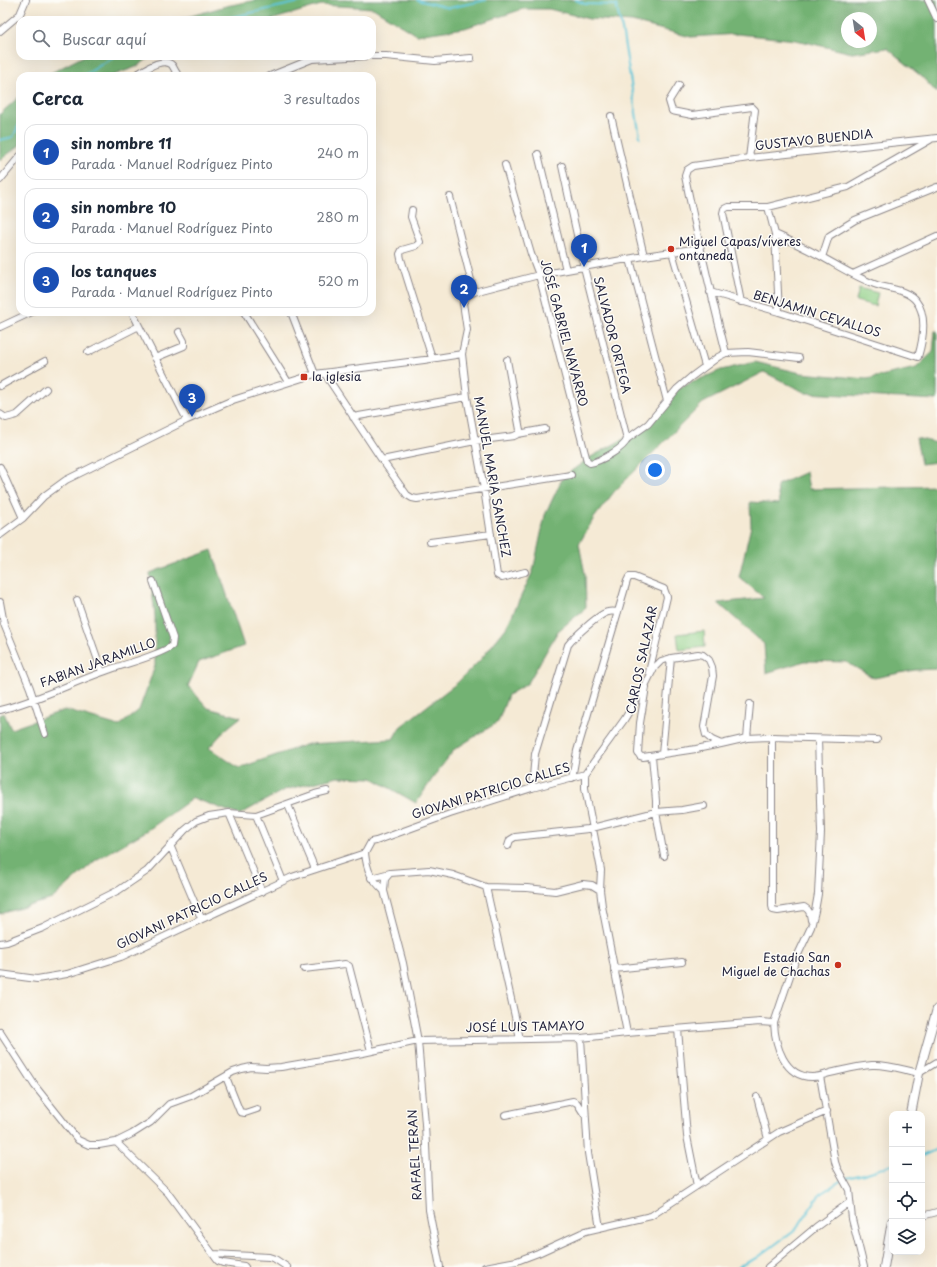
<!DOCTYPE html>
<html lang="es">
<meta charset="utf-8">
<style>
body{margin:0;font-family:"Playpen Sans",sans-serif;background:#f6f6f7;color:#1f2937}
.controls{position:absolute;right:12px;bottom:12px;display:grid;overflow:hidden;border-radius:8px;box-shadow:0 4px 16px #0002}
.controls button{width:36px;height:36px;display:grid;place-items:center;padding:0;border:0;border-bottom:1px solid #e0e1e3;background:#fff;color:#1f2937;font:20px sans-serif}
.compass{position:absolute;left:841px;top:12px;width:36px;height:36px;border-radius:50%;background:#fff;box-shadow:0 4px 16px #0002;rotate:150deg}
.you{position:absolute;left:655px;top:470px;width:14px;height:14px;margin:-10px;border:3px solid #fff;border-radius:50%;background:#1a73e8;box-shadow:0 0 0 6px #1a73e833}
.badge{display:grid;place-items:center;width:26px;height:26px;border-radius:50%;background:#c8321e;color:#fff;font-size:13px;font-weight:700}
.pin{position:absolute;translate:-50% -33px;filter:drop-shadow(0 1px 2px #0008)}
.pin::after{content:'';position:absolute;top:21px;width:14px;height:12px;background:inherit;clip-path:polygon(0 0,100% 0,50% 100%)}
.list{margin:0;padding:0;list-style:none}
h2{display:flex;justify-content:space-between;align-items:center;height:52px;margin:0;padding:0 16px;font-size:17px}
h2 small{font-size:13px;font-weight:400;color:#747a83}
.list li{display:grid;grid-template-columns:26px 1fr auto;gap:12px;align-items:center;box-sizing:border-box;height:56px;margin:0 8px 8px;padding:0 8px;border:1px solid #e0e1e3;border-radius:12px}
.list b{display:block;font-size:15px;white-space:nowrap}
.list p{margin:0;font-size:13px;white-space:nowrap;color:#747a83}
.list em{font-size:13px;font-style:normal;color:#747a83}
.icon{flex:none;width:22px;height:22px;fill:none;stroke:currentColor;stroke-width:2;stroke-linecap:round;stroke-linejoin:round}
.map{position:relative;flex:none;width:937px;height:1267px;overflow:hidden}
.search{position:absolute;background:#fff;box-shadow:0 4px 16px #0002;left:16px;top:16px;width:360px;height:44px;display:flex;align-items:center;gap:10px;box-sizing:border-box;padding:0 14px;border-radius:12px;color:#747a83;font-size:15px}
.panel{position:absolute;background:#fff;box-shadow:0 4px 16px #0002;left:16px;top:72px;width:360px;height:244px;border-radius:12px}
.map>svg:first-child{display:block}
.green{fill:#8fcf86;stroke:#587860}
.forest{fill:#73b273;stroke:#4a6a57;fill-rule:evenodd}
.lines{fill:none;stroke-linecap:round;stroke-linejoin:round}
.stream{stroke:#5dc5d9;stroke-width:2}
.minor-casing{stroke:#8c8688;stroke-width:8}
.tertiary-casing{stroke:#8c8688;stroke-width:10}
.minor{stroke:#fff;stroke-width:6}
.tertiary{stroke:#fff;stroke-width:8}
.poi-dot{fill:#c8321e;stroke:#fdfcf7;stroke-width:1.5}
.labels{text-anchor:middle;stroke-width:3;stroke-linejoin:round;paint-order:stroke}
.street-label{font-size:12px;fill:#22223b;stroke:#fdfcf7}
.poi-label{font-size:12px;fill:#22223b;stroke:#fdfcf7;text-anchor:start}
</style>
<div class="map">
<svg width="937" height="1267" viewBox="0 0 937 1267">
<rect width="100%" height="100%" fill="#fdfcf7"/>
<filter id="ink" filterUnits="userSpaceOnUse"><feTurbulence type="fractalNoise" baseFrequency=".025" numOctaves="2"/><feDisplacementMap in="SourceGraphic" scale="8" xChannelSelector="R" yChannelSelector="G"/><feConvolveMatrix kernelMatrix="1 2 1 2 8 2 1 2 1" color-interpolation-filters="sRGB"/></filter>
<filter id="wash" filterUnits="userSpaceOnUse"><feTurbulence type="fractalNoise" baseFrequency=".012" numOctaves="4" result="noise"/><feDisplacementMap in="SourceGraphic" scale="16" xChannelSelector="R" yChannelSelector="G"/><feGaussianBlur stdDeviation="0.9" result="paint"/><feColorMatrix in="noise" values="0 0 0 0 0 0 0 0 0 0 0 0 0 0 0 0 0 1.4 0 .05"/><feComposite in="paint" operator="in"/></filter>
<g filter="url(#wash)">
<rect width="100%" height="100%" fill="#f5ead5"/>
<path class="green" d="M859,288L878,293L875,306L856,301Z
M704,631L705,647L679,650L677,634Z"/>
<path class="forest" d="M257,0H937V93L922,77L887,48L852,53L796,40L738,34L691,37L632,22L589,19L549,9H523L465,28L417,35L373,8L321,5L271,20H177L226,6ZM847,18H871V42H847Z
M84,56H152L136,67L111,76H45Z
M20,96V145L0,160V114Z
M935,331H937V400L806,393L764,372L703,403L614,492L594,518L579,544L585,574L586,608L558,631L528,683L508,695L498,722L455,749L437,772L416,803L372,778L338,777L284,790L239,815L193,798L148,830L96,860L52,899L0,914V715L4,713L11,729L65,710L119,726L139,710L155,666V617L150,573L212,550L244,646L199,662L188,686L208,708L241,717L226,729L209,748L239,768L308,744L393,739L400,727L457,683L481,659L506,628L533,571L545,515L563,477L589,458L649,425L679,388L721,370L755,362L801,373L867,379L916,368L933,352Z
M916,438L937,443V462L921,464Z
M806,472L809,489L937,486V669L915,670L874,678L846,662L805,661L766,673L764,644L718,603L764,598L739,577L751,526L750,502L779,504L777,485Z"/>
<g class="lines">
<path class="stream" d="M417,0L449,8L486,0
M576,0L585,4L616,5L622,29L640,137
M219,20L309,0
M83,76L115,56
M0,140L13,137L20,123
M922,1156L937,1149
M846,1178L864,1174L892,1165
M737,1267L757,1258L797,1228L820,1194L842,1180"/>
</g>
</g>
<g filter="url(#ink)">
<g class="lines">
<g class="minor-casing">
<path id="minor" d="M928,0L937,19
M0,31L20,14L26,0
M372,56H386L435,61L471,58
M134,76C143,71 163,56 172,65C174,68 176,73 179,76
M270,76L312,59L368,56
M679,85L669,101L672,111L692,115L752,107L755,110L749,158
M611,116L644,256
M538,154L566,270
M505,165L531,254L539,275L587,461L590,463C599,462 625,448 627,439L648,424L677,389L691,377L718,357L726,353L748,352L799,358
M562,166L584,267L627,439
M0,180L20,156
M450,197L474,292
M768,207L775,234L779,312
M412,210L411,217L420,242L416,246L402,250L400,254L401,259L432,358
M672,252L705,366
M822,257L829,236L855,220L937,187
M630,259L667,401
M853,274L937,236
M710,292L779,312L918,357C923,340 928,316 916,301C908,290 890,289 877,285C857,278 840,267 822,257C807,249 791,241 775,234
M741,302L723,213L724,209L728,207H768L848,187L930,140
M132,312L187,420
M244,312L288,382
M291,312L315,374
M0,327L32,312
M88,352L139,326
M726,353C711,294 697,236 685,176L687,170L693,166L749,158L937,138
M462,354L467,397L484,489L497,575L502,578L525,572
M155,358L184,346V341L179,332
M325,374L382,460L407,495L412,498L417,499L571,475
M0,386L45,361
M0,414L6,418L17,415L46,389
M353,417L467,397
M518,434L545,429
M382,460L475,441L514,436L518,434L520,430L507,360
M0,467L23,518
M0,535L23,518L44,496L66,480L187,420L233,400L315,374L424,360L462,354L467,330L463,303L467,296L474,292L539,275L644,256L700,248
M430,542L491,534
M77,600L102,672
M0,602L4,624L30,688L45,734
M646,687L640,723L638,753L640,756L643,757L696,749L721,744
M0,710C36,701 69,684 103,672C123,664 156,657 172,646L173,638L153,581
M772,737V906L773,910L778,911L804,907C810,910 810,914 811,920
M747,738L750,704
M662,754L671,658
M652,756L656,801V812L664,856
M585,774V788L601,870L600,890L602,906L627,1033
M572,778L577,751L627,581L629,577H634L664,589L667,597L649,672
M532,788L535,754L568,645C574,637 599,614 608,612C612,611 615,612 618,612
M288,805L315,869
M229,813L262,892
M256,815L283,881
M170,845L201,918
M508,846L510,840L515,837L588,829L656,812L682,810L704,806
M365,853C367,872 371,878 384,891L403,963L418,1041L425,1124L429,1210L440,1267
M371,878L390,873
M486,887L520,1039
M384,891L385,879L390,873L429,870L453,875L486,887L527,888L555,891L583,884L592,885L600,890
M0,943L7,942L43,928L119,890L147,871L185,830L196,821L209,816L229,813L256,815L315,794L327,791
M304,969L345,964L349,966L371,1051
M614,969L682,962
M0,974L37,979L67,974L121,957L292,877L365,853L371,842L376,841L450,814L532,788L585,774L624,720L646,684L654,668L661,661L671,658L698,654L703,655L709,660L712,667L713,676L704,727L706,735L712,740L721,744L747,738L772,737L877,740
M774,1023L795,961L811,927L815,911L818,894L821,832L818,739
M678,1029L687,1136L697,1186
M0,1032L35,1086L78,1140L89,1145H99L116,1142L168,1193L218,1261L223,1263L244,1266L245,1267
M581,1038L588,1153L600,1228
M820,1076L835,1162L837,1168L849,1190L852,1219L864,1267
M226,1077L240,1112L245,1113L257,1109
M757,1097L768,1139
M505,1115L573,1101L577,1103L584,1114
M116,1142L132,1134L151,1122L169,1104L191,1096L233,1072L242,1069L251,1067L266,1068L281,1067L363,1053L418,1041L581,1038L627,1033L760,1022L774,1023C775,1045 784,1077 812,1077C818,1077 824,1075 830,1073C844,1070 857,1066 872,1065C889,1064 903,1070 919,1073L937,1062
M922,1216L937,1212
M213,1254L269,1257L275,1259L287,1267
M485,1267L517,1261L538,1253L586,1231L651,1216L779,1132L827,1111
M768,1267L816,1227L850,1202"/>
</g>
<g class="tertiary-casing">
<path id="tertiary" d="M911,1114L919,1073L937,1009
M884,1267L892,1221"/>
</g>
<use href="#minor" class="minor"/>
<use href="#tertiary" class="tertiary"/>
</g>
</g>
<g class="poi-dot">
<circle cx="671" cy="249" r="4"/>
<rect x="300" y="373" width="8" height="8" rx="2"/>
<circle cx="838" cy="965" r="4"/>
</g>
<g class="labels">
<g class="street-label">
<text transform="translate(814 140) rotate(-6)" y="4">GUSTAVO BUENDIA</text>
<text transform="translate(817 314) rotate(17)" y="4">BENJAMIN CEVALLOS</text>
<text transform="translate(564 333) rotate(75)" y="4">JOSÉ GABRIEL NAVARRO</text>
<text transform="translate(612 335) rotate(76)" y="4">SALVADOR ORTEGA</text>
<text transform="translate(492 477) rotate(80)" y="4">MANUEL MARIA SANCHEZ</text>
<text transform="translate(642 660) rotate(-78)" y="4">CARLOS SALAZAR</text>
<text transform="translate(98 663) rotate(-20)" y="4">FABIAN JARAMILLO</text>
<text transform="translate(491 791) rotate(-17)" y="4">GIOVANI PATRICIO CALLES</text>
<text transform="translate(192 911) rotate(-25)" y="4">GIOVANI PATRICIO CALLES</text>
<text transform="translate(525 1027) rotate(-1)" y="4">JOSÉ LUIS TAMAYO</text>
<text transform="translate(415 1155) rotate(-93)" y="4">RAFAEL TERAN</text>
</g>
<g class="poi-label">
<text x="679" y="246">Miguel Capas/víveres<tspan x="679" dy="14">ontaneda</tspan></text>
<text x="312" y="381">la iglesia</text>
<text x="830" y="962" text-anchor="end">Estadio San<tspan x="830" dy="14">Miguel de Chachas</tspan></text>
</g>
</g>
</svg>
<div class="controls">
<button>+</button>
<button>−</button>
<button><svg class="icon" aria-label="locate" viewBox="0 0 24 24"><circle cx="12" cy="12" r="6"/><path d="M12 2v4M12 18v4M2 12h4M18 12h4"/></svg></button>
<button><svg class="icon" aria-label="layers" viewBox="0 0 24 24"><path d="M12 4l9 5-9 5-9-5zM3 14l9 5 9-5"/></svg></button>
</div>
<svg class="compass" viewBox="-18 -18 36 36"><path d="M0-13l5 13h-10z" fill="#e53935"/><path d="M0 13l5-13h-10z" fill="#747a83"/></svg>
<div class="you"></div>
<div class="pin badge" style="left:584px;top:267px;background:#1a4fb4">1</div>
<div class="pin badge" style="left:464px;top:308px;background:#1a4fb4">2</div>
<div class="pin badge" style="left:192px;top:417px;background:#1a4fb4">3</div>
<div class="search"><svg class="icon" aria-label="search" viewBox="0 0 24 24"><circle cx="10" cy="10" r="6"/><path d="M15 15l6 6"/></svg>Buscar aquí</div>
<section class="panel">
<h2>Cerca<small>3 resultados</small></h2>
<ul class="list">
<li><span class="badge" style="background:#1a4fb4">1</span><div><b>sin nombre 11</b><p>Parada · Manuel Rodríguez Pinto</p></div><em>240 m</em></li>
<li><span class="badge" style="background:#1a4fb4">2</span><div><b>sin nombre 10</b><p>Parada · Manuel Rodríguez Pinto</p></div><em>280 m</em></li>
<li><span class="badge" style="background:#1a4fb4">3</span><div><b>los tanques</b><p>Parada · Manuel Rodríguez Pinto</p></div><em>520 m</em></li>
</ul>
</section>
</div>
